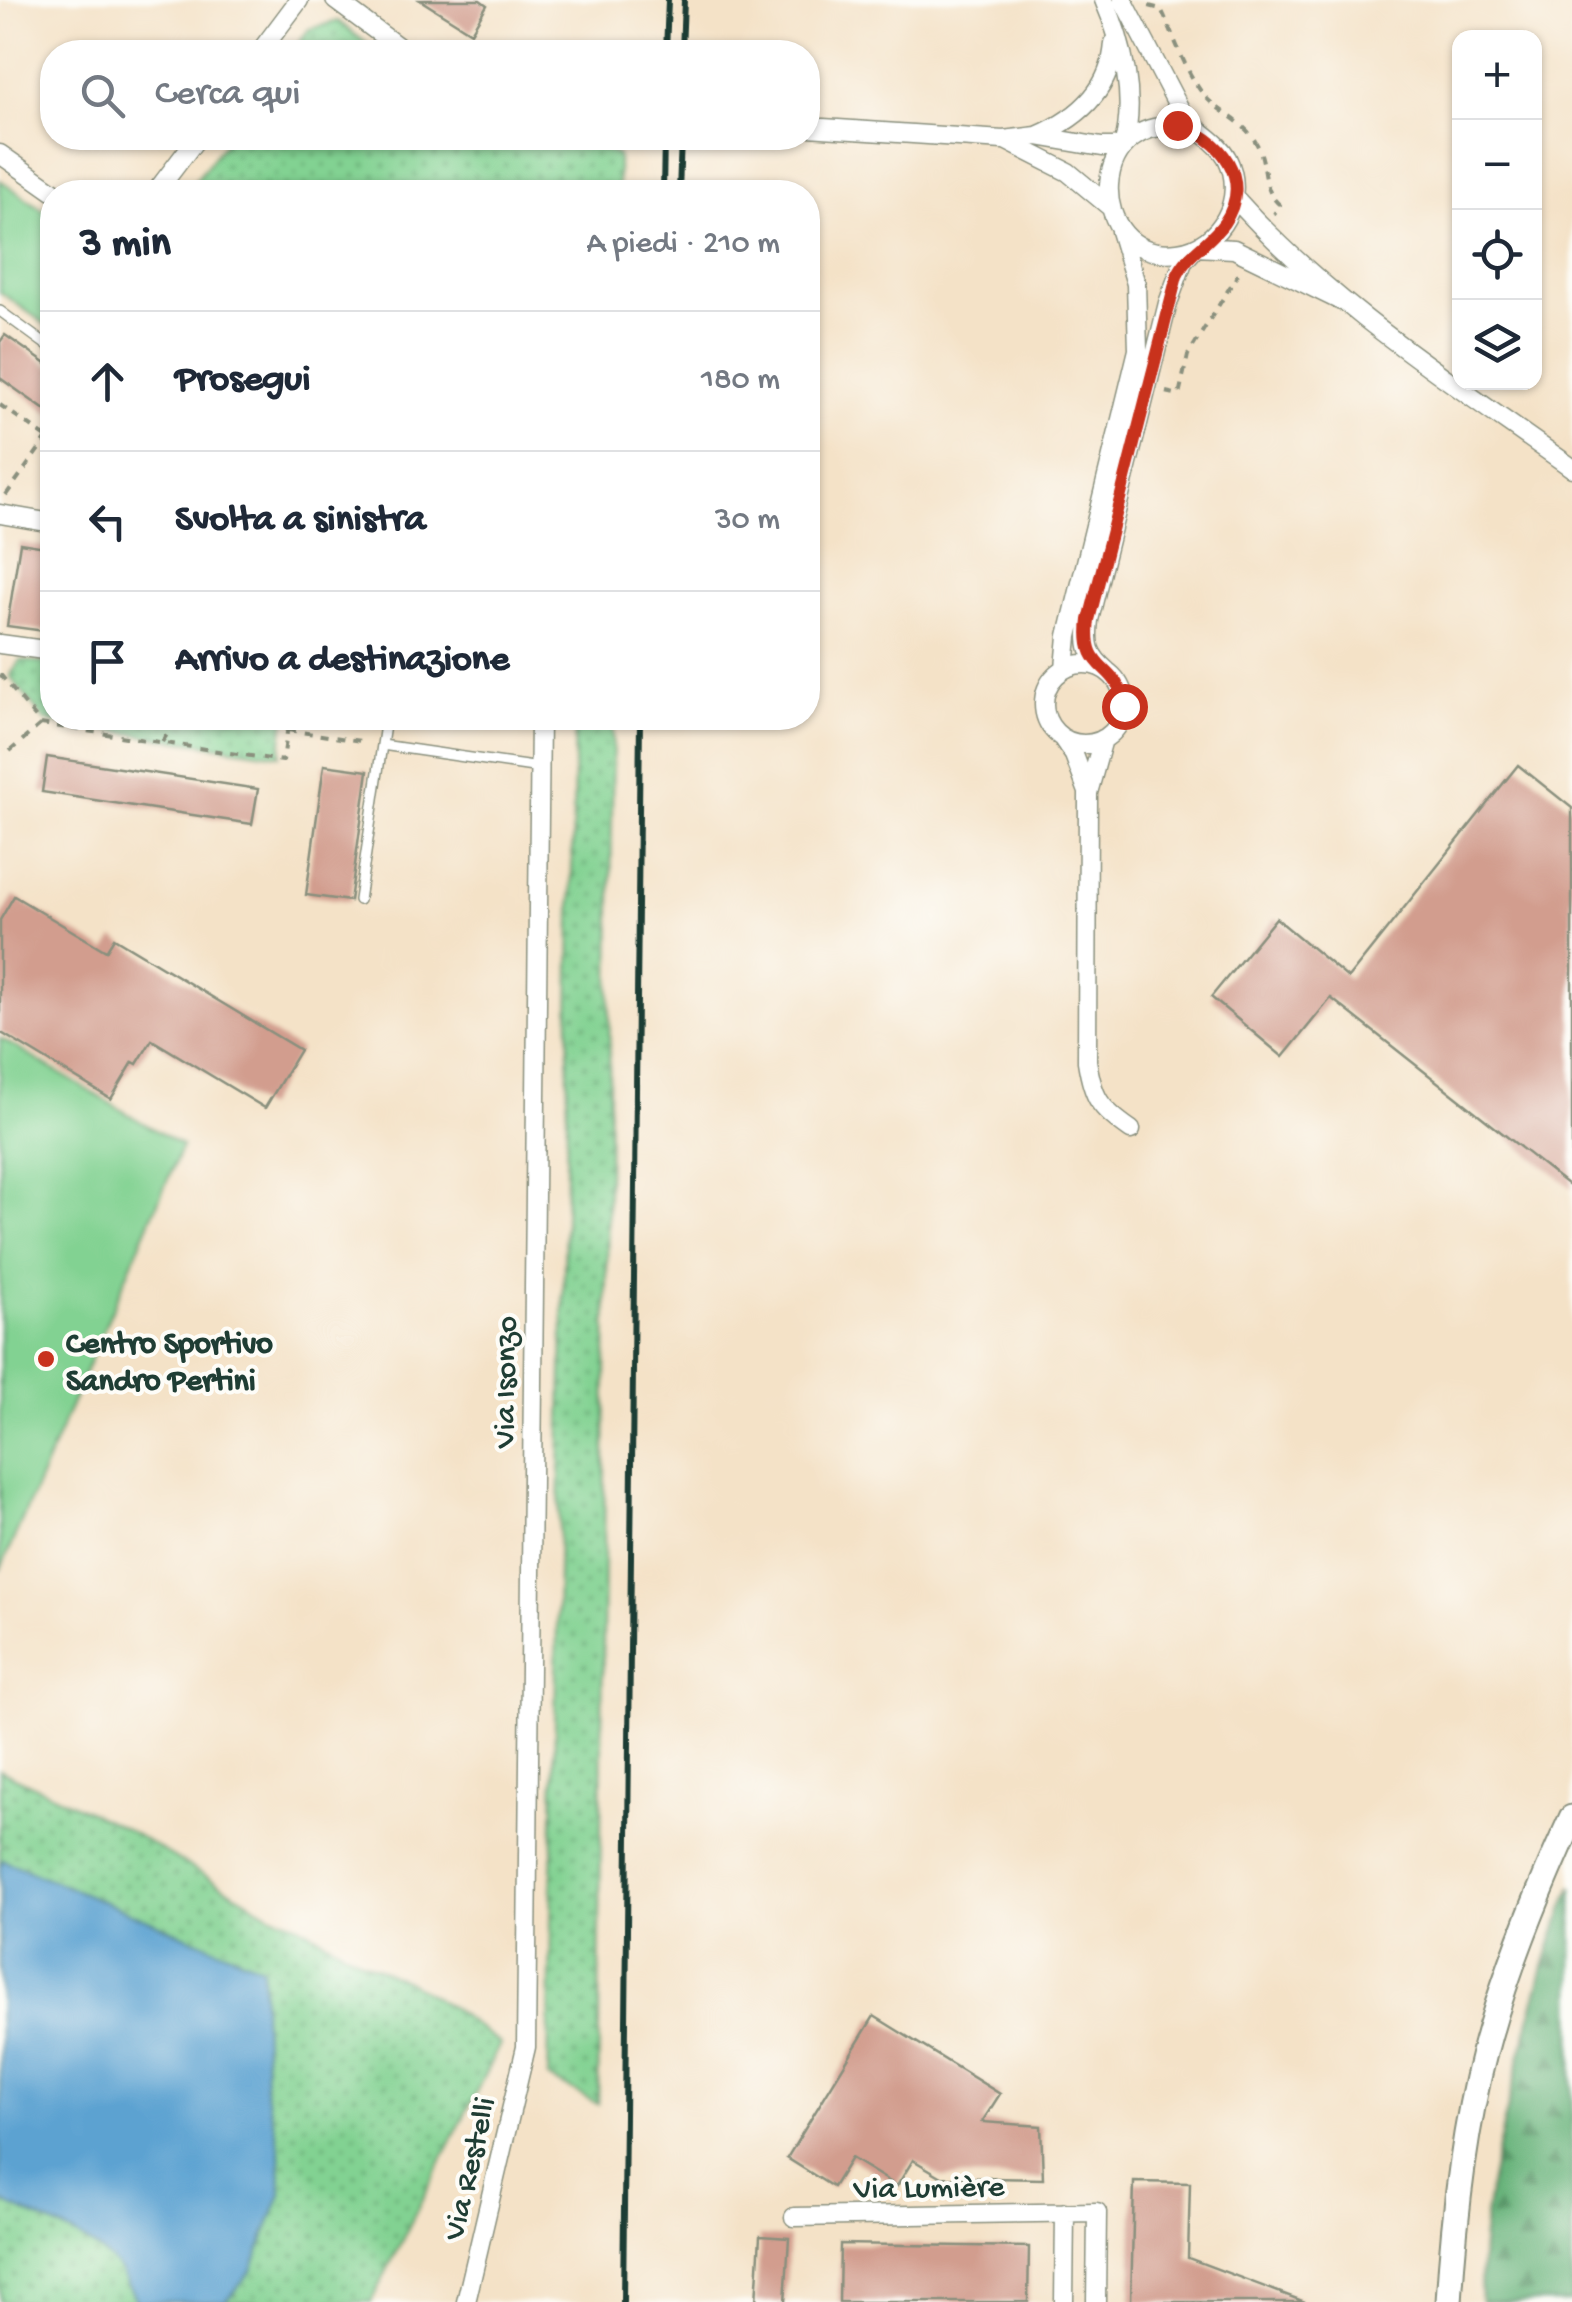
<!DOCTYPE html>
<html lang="it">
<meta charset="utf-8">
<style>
body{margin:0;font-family:"Gochi Hand",sans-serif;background:#f2f2f3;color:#1f2937}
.controls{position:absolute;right:30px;top:30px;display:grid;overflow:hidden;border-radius:20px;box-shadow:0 2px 8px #0004}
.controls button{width:90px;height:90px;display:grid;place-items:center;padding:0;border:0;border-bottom:2px solid #e0e1e3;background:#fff;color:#1f2937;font:50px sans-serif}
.stop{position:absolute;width:30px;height:30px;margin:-22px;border:8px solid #c8321e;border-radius:50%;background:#fff}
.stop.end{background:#c8321e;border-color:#fff;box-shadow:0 2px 10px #0008}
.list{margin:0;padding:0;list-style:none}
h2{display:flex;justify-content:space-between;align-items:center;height:130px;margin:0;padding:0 40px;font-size:42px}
h2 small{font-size:32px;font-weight:400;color:#747a83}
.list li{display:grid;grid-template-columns:65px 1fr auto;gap:30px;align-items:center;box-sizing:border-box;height:140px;padding:0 40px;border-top:2px solid #e0e1e3}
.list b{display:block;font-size:38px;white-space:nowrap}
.list em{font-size:32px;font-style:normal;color:#747a83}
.icon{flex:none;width:55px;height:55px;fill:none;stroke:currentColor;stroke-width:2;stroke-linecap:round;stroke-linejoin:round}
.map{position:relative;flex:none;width:1572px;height:2302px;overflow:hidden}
.search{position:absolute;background:#fff;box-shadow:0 2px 8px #0004;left:40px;top:40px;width:780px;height:110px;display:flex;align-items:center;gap:25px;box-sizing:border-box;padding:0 35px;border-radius:40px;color:#747a83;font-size:38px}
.panel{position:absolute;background:#fff;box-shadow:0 2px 8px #0004;left:40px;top:180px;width:780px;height:550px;border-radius:40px}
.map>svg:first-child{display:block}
.grass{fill:url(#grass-dots);stroke:#508863;stroke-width:2.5}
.forest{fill:url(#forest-firs);stroke:#447858;stroke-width:2.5}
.garden{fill:#82d292;stroke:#508863;stroke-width:2.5}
.water{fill:#5ba2d1;stroke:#3d7082;stroke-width:2.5}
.building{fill:#d29d8e}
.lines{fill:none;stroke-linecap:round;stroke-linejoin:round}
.lane-casing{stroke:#8a907e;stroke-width:12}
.street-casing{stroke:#8a907e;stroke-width:21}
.secondary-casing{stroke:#8a907e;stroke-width:29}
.path{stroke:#8a907e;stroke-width:4;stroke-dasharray:8 8;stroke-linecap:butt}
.lane{stroke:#fff;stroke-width:9}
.street{stroke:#fff;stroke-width:18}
.secondary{stroke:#fff;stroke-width:25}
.rail{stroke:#1f3d34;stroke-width:6}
.route{stroke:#c8321e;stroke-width:12}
.poi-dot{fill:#c8321e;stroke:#fdfcf7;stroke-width:4}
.labels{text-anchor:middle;stroke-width:8;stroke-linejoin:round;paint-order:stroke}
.poi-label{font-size:32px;font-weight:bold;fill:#1f3d34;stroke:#fdfcf7;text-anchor:start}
.street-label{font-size:32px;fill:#1f3d34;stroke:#fdfcf7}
</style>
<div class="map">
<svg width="1572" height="2302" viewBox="0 0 1572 2302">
<defs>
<pattern id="grass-dots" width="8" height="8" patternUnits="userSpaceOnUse" patternTransform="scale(2.5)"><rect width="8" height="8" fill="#82d292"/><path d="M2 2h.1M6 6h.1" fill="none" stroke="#6aac78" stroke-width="1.8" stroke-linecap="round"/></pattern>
<pattern id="forest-firs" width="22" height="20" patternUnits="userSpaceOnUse" patternTransform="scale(2.5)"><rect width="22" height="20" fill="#69b47c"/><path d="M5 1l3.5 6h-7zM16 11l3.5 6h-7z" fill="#569466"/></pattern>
</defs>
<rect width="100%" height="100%" fill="#fdfcf7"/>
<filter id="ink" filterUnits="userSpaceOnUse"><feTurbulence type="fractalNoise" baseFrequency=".01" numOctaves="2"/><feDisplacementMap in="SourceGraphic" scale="20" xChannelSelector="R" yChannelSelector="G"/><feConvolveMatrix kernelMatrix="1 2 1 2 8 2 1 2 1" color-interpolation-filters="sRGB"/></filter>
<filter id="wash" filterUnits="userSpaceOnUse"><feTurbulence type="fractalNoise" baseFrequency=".0048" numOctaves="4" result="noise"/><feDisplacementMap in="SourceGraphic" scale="40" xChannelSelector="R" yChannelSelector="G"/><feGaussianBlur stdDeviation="2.25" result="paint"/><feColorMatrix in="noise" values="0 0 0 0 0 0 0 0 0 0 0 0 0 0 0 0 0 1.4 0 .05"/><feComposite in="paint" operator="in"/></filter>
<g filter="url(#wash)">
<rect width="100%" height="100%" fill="#f4e2c7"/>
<path class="grass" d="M338,21L377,52H292L309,29Z
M228,138H572L618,155V192H187Z
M20,660L52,664V718H285L280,755L45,721L10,676Z
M575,718H613L598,2104L548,2077Z
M0,1770L128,1830L270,1914L295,1923L360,1960L409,1982L449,2006L500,2044L371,2302H0Z"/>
<path class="forest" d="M1572,1887V2302H1481C1476,2222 1500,2139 1519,2062C1534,2002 1548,1943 1572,1887Z"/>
<path class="garden" d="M0,180L52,216V329L0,292Z
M0,1038L182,1146L0,1571Z"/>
<path class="water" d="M3,1860L262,1967L265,2089L280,2150L281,2194L252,2270L225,2302H137C131,2291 125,2276 117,2267C88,2234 38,2220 0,2200V1867Z"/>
<g id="blocks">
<path class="building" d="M420,0H480L487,5L471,32Z
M5,335L52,368V415L0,378V342Z
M20,543L52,548V632L7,626Z
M47,757L258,789L252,824L42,792Z
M324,765L368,771L350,901L306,895Z
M1518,765L1572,808V1188L1331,998L1283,1057L1211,997L1276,918L1348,978Z
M14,896L106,951L114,938L300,1050L265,1108L152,1040L137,1064L133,1062L111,1099L0,1032V920Z
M874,2016L1000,2094L982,2122L1041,2126L1043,2179L942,2177L913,2160L897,2186L851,2158L833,2187L787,2158Z
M1134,2182L1190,2183L1188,2258L1305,2302H1131Z
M760,2236L789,2238L785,2302H756Z
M840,2244L1029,2247L1028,2302H839Z"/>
</g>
</g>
<g filter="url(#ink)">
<use href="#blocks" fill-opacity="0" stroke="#8a907e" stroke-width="2.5"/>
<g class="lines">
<g class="lane-casing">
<path id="lane" d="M0,311L52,349
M382,745L540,768
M359,900L386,718"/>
</g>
<g class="street-casing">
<path id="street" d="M335,0L405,52
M1123,0L1183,115C1196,131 1217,140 1227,158C1247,198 1221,246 1178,252C1083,265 1083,100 1196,130
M260,52L299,0
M808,127L1003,140L1037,136L1102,147H1123C1137,99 1123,44 1104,0
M1037,136C1079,118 1111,90 1114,43
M1005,140L1068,172L1109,206
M0,154L54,192
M156,192L197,138
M1234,197C1331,306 1455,384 1572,468
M0,514L52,523
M0,644L52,651
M1044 704a40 40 0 1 1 80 0a40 40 0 1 1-80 0Z
M1065,668L1068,636L1138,350L1136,284L1120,231
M1107,671C1088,655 1086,645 1089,620L1168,303L1183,262L1196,247L1234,249L1341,301
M1063,739L1074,755L1088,792
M1103,739L1088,793L1087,1061C1093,1098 1099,1108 1131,1130
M794,2217L1097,2212L1096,2302
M466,2302L526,2047L540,718
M1064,2302L1065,2212"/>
</g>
<g class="secondary-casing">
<path id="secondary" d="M1449,2302C1454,2219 1463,2134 1484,2053C1505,1972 1537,1894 1572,1818"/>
</g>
<path class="path" d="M1149,6L1161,9C1174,36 1185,71 1203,94C1217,112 1242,119 1255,141C1269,162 1260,189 1280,205L1274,214
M1166,392L1179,395L1188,355L1238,274
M0,405L52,441
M6,495L47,438
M0,674L41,724L283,761L289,718
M288,730L367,742
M162,742L178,718
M10,751L41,724"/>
<use href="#lane" class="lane"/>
<use href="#street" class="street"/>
<use href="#secondary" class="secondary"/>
<path class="rail" d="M666,52L668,0
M682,52L684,0
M663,192L664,138
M679,192L681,138
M623,2302L640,718"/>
</g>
</g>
<g class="lines" filter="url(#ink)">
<path class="route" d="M1124,706C1118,659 1082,676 1089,620L1177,276C1188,252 1209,244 1224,223C1254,179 1221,137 1177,125"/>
</g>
<circle class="poi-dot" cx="46" cy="1359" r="10"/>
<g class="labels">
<g class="poi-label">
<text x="66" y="1352">Centro Sportivo<tspan x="66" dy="37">Sandro Pertini</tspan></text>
</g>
<g class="street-label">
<text transform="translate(503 1382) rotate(-89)" y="11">Via Isonzo</text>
<text transform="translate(467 2168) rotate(-77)" y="11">Via Restelli</text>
<text transform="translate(929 2185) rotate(-1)" y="11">Via Lumière</text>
</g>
</g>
</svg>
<div class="controls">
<button>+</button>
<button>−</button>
<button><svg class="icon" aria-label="locate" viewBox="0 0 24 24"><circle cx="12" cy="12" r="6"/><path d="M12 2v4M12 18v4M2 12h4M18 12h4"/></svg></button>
<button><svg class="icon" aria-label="layers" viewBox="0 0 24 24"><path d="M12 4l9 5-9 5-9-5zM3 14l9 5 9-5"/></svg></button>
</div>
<div class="stop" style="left:1124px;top:706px"></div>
<div class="stop end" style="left:1177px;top:125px"></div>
<div class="search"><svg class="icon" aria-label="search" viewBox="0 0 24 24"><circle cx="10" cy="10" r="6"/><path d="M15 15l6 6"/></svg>Cerca qui</div>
<section class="panel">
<h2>3 min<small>A piedi · 210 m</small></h2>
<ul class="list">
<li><svg class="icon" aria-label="ahead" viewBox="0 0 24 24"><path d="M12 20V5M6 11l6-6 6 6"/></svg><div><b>Prosegui</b></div><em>180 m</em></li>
<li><svg class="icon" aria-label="left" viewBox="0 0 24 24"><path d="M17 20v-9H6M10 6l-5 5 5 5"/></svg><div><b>Svolta a sinistra</b></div><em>30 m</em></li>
<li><svg class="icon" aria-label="arrive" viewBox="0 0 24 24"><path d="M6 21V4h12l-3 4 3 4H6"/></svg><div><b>Arrivo a destinazione</b></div></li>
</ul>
</section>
</div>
